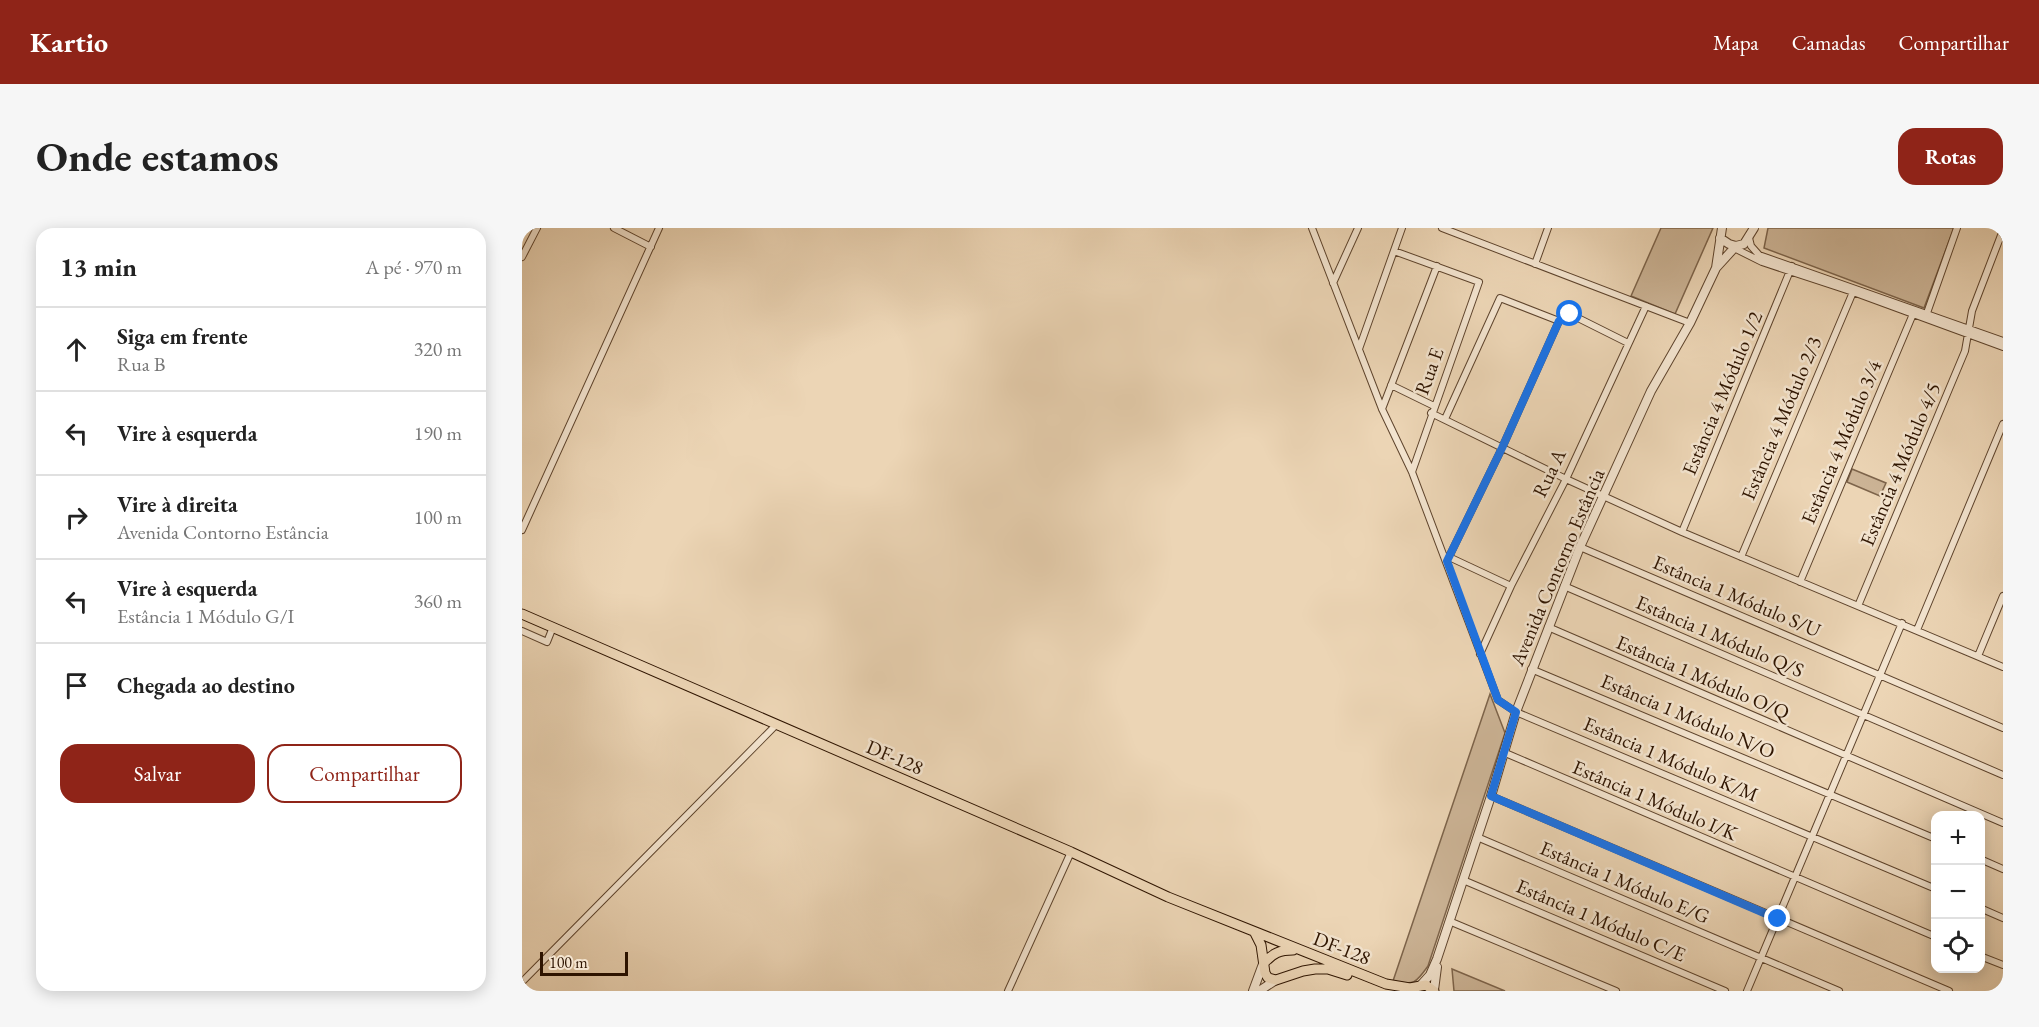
<!DOCTYPE html>
<html lang="pt">
<meta charset="utf-8">
<style>
body{margin:0;font-family:"EB Garamond",serif;background:#f6f6f6;color:#222}
.controls{position:absolute;right:18px;bottom:18px;display:grid;overflow:hidden;border-radius:12px;box-shadow:0 3px 15px #0003}
.controls button{width:54px;height:54px;display:grid;place-items:center;padding:0;border:0;border-bottom:2px solid #e0e0e0;background:#fff;color:#222;font:30px sans-serif}
.scale{position:absolute;left:18px;bottom:15px;width:88px;box-sizing:border-box;padding-left:6px;border:3px solid #2e1400;border-top:0;font-size:16px;line-height:21px;white-space:nowrap;color:#2e1400;-webkit-text-stroke:4px #f3e4cf;paint-order:stroke}
.stop{position:absolute;width:18px;height:18px;margin:-14px;border:4px solid #1a73e8;border-radius:50%;background:#fff}
.stop.end{background:#1a73e8;border-color:#fff;box-shadow:0 2px 6px #0008}
.list{margin:0;padding:0;list-style:none}
h2{display:flex;justify-content:space-between;align-items:center;height:78px;margin:0;padding:0 24px;font-size:26px}
h2 small{font-size:20px;font-weight:400;color:#767676}
.list li{display:grid;grid-template-columns:39px 1fr auto;gap:18px;align-items:center;box-sizing:border-box;height:84px;padding:0 24px;border-top:2px solid #e0e0e0}
.list b{display:block;font-size:22px;white-space:nowrap}
.list p{margin:0;font-size:20px;white-space:nowrap;color:#767676}
.list em{font-size:20px;font-style:normal;color:#767676}
.actions{display:flex;gap:12px;padding:18px 24px}
.actions a{flex:1;padding:14px 0;border:2px solid #8f2418;border-radius:18px;text-align:center;font-size:21px;color:#8f2418}
.actions .main{background:#8f2418;color:#fff}
.icon{flex:none;width:33px;height:33px;fill:none;stroke:currentColor;stroke-width:2;stroke-linecap:round;stroke-linejoin:round}
.map{position:relative;flex:none;width:1481px;height:763px;overflow:hidden;border-radius:18px}
header{display:flex;align-items:center;gap:36px;box-sizing:border-box;height:84px;padding:0 30px;background:#8f2418;color:#fff}
header strong{font-size:28px}
nav{display:flex;gap:33px;margin-inline-start:auto;font-size:21px}
.intro{display:flex;align-items:center;justify-content:space-between;box-sizing:border-box;height:144px;padding:0 36px}
h1{margin:0;font-size:42px}
.button{padding:15px 27px;border-radius:18px;background:#8f2418;color:#fff;font-size:21px;font-weight:700}
main{display:flex;gap:36px;padding:0 36px}
aside{flex:1;background:#fff;border-radius:18px;box-shadow:0 3px 15px #0003}
.map>svg:first-child{display:block}
.green{fill:#ccb496;stroke:#7d644b;stroke-width:1.5}
.lines{fill:none;stroke-linecap:round;stroke-linejoin:round}
.minor-casing{stroke:#5e442d;stroke-width:8}
.tertiary-casing{stroke:#5e442d;stroke-width:10}
.primary-casing{stroke:#2e1400;stroke-width:11}
.minor{stroke:#f3e4cf;stroke-width:6}
.tertiary{stroke:#f3e4cf;stroke-width:8}
.primary{stroke:#ecd5b5;stroke-width:9}
.route{stroke:#1a73e8;stroke-width:8}
.labels{text-anchor:middle;stroke-width:5;stroke-linejoin:round;paint-order:stroke}
.street-label{font-size:20px;fill:#2e1400;stroke:#f3e4cf}
</style>
<header>
<strong>Kartio</strong>
<nav><a>Mapa</a><a>Camadas</a><a>Compartilhar</a></nav>
</header>
<div class="intro"><h1>Onde estamos</h1><a class="button">Rotas</a></div>
<main>
<aside>
<h2>13 min<small>A pé · 970 m</small></h2>
<ul class="list">
<li><svg class="icon" aria-label="ahead" viewBox="0 0 24 24"><path d="M12 20V5M6 11l6-6 6 6"/></svg><div><b>Siga em frente</b><p>Rua B</p></div><em>320 m</em></li>
<li><svg class="icon" aria-label="left" viewBox="0 0 24 24"><path d="M17 20v-9H6M10 6l-5 5 5 5"/></svg><div><b>Vire à esquerda</b></div><em>190 m</em></li>
<li><svg class="icon" aria-label="right" viewBox="0 0 24 24"><path d="M7 20v-9h11M14 6l5 5-5 5"/></svg><div><b>Vire à direita</b><p>Avenida Contorno Estância</p></div><em>100 m</em></li>
<li><svg class="icon" aria-label="left" viewBox="0 0 24 24"><path d="M17 20v-9H6M10 6l-5 5 5 5"/></svg><div><b>Vire à esquerda</b><p>Estância 1 Módulo G/I</p></div><em>360 m</em></li>
<li><svg class="icon" aria-label="arrive" viewBox="0 0 24 24"><path d="M6 21V4h12l-3 4 3 4H6"/></svg><div><b>Chegada ao destino</b></div></li>
</ul>
<div class="actions"><a class="main">Salvar</a><a>Compartilhar</a></div>
</aside>
<div class="map">
<svg width="1481" height="763" viewBox="0 0 1481 763">
<rect width="100%" height="100%" fill="#ecd5b5"/>
<filter id="stains"><feTurbulence type="fractalNoise" baseFrequency=".00333" numOctaves="4"/><feColorMatrix values="0 0 0 0 .2 0 0 0 0 .09 0 0 0 0 .02 0 0 0 .5 -.17"/></filter>
<radialGradient id="worn" r=".72"><stop offset=".6" stop-color="#630" stop-opacity="0"/><stop offset="1" stop-color="#630" stop-opacity=".3"/></radialGradient>
<path class="green" d="M1139,0H1191L1153,86L1109,68Z
M1246,0H1432L1402,80L1242,20Z
M1330,241L1364,255L1358,268L1325,254Z
M968,466L983,505L906,738C894,755 892,758 871,753Z
M930,741L983,763H932Z"/>
<g class="lines">
<g class="minor-casing">
<path id="minor" d="M92,0L129,19
M790,0L860,181L890,244L976,472L994,484L1414,661
M920,0L1168,95
M1227,10L1229,18L1237,27L1481,113
M1214,18V21L1240,34L1331,64L1481,119
M872,23L957,54L890,244
M0,29L15,0
M1013,36L1026,0
M811,55L836,0
M1405,85L1435,0
M837,121L880,0
M869,157L912,178
M860,181L915,38
M909,185L1044,251L1160,304L1481,439
M923,191L978,70L1037,93
M0,302L137,0
M1160,304L1270,38
M1058,319L1481,500
M927,329L989,358
M1219,329L1331,64
M925,333L980,220L1037,93L1048,86L1106,115
M1278,354L1391,86
M1042,358L1481,547
M1336,378L1443,123L1450,83L1481,2
M1026,399L1481,595
M1395,402L1481,196
M0,403L25,414L31,399
M958,426L989,358L1044,251L1124,78
M1456,428L1481,368
M1009,441L1414,611
M981,524L1414,709
M969,568L1427,763
M955,609L1317,763
M1458,631L1481,641
M941,652L1203,763
M1458,680L1481,690
M927,693L1094,763
M1458,728L1481,737
M0,754L254,497
M486,763L549,624
M1225,763L1380,395"/>
</g>
<g class="tertiary-casing">
<path id="tertiary" d="M1198,10L1207,16L1214,18
M1194,40L1200,0
M898,758L908,747L915,731L969,568L994,484L1058,319L1129,163L1168,95L1194,40L1214,18L1222,16L1232,0
M912,762L915,739
M731,763L741,736
M737,763L754,752"/>
</g>
<g class="primary-casing">
<path id="primary" d="M0,386L549,624L646,669L864,756L888,760L904,757L912,763
M733,705L739,717L743,745L746,750L754,752L781,743L793,741H806L825,747
M742,735C751,725 758,722 771,722"/>
</g>
<use href="#minor" class="minor"/>
<use href="#tertiary" class="tertiary"/>
<use href="#primary" class="primary"/>
</g>
<g class="lines">
<path class="route" d="M1048,86L1037,93L980,220L925,333L976,472L994,484L969,568L1256,691"/>
</g>
<g class="labels">
<g class="street-label">
<text transform="translate(907 143) rotate(-70)" y="7">Rua E</text>
<text transform="translate(1200 165) rotate(-67)" y="7">Estância 4 Módulo 1/2</text>
<text transform="translate(1259 190) rotate(-67)" y="7">Estância 4 Módulo 2/3</text>
<text transform="translate(1319 214) rotate(-67)" y="7">Estância 4 Módulo 3/4</text>
<text transform="translate(1378 236) rotate(-67)" y="7">Estância 4 Módulo 4/5</text>
<text transform="translate(1027 245) rotate(-64)" y="7">Rua A</text>
<text transform="translate(1035 339) rotate(-67)" y="7">Avenida Contorno Estância</text>
<text transform="translate(1215 368) rotate(23)" y="7">Estância 1 Módulo S/U</text>
<text transform="translate(1198 408) rotate(23)" y="7">Estância 1 Módulo Q/S</text>
<text transform="translate(1181 449) rotate(23)" y="7">Estância 1 Módulo O/Q</text>
<text transform="translate(1166 488) rotate(23)" y="7">Estância 1 Módulo N/O</text>
<text transform="translate(373 529) rotate(23)" y="7">DF-128</text>
<text transform="translate(1149 531) rotate(23)" y="7">Estância 1 Módulo K/M</text>
<text transform="translate(1133 572) rotate(23)" y="7">Estância 1 Módulo I/K</text>
<text transform="translate(1103 654) rotate(23)" y="7">Estância 1 Módulo E/G</text>
<text transform="translate(1079 692) rotate(23)" y="7">Estância 1 Módulo C/E</text>
<text transform="translate(820 720) rotate(21)" y="7">DF-128</text>
</g>
</g>
<rect width="100%" height="100%" filter="url(#stains)"/>
<rect width="100%" height="100%" fill="url(#worn)"/>
</svg>
<div class="controls">
<button>+</button>
<button>−</button>
<button><svg class="icon" aria-label="locate" viewBox="0 0 24 24"><circle cx="12" cy="12" r="6"/><path d="M12 2v4M12 18v4M2 12h4M18 12h4"/></svg></button>
</div>
<div class="scale">100 m</div>
<div class="stop" style="left:1048px;top:86px"></div>
<div class="stop end" style="left:1256px;top:691px"></div>
</div>
</main>
